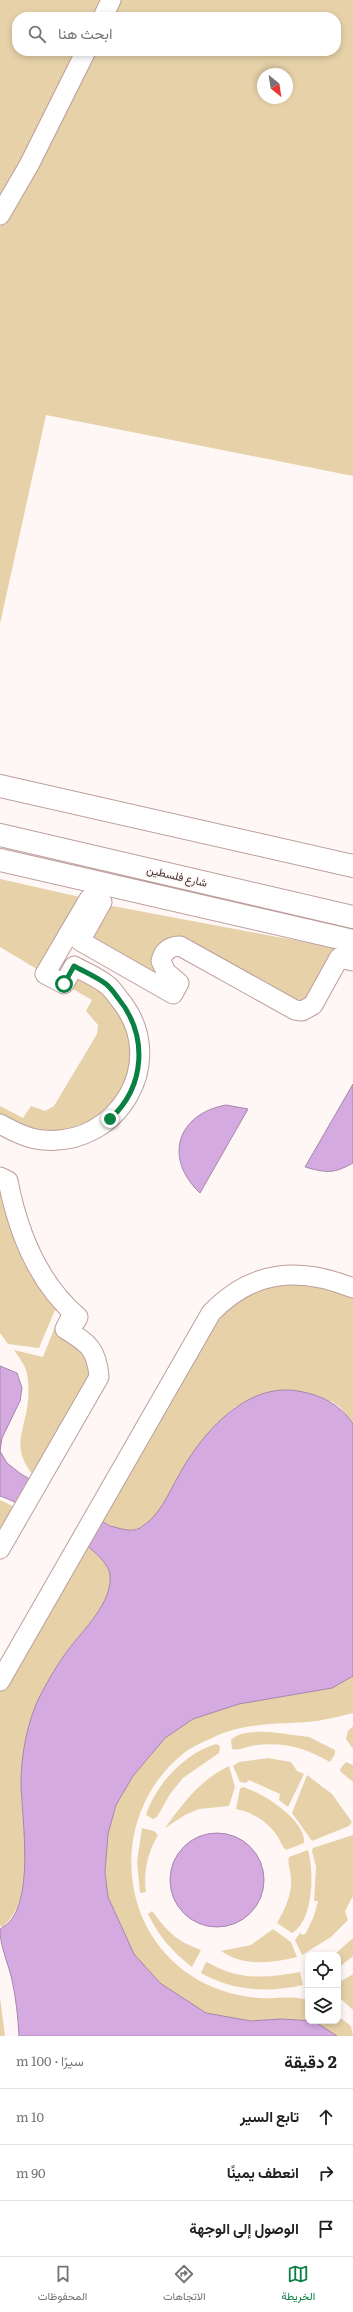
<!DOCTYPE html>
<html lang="ar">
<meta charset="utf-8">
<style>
body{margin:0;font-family:Literata,Vazirmatn,serif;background:#f2f2f2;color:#202124;direction:rtl}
.controls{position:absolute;right:12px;bottom:12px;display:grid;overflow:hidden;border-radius:8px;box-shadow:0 2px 6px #0003}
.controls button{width:36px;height:36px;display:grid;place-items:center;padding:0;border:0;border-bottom:1px solid #e0e0e0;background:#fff;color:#202124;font:20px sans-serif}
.compass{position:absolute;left:257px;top:68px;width:36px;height:36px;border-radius:50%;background:#fff;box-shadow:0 2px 6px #0003;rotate:150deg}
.stop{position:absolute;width:12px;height:12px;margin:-9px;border:3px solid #0b8043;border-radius:50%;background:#fff}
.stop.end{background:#0b8043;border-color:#fff;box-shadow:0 1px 4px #0008}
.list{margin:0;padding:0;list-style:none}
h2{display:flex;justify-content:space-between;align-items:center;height:52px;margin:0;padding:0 16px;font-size:17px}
h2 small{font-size:13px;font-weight:400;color:#757577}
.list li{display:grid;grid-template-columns:26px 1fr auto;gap:12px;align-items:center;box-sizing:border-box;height:56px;padding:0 16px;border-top:1px solid #e0e0e0}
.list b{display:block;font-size:15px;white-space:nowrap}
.list em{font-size:13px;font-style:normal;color:#757577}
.icon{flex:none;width:22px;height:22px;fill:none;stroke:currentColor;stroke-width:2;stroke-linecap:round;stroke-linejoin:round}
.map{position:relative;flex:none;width:353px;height:2036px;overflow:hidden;direction:ltr}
.search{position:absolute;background:#fff;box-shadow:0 2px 6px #0003;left:12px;right:12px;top:12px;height:44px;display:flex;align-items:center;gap:10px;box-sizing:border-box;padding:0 14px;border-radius:16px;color:#757577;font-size:15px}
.sheet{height:220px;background:#fff}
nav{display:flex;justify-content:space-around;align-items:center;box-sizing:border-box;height:56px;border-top:1px solid #e0e0e0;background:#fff;font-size:11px;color:#757577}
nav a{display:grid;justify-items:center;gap:2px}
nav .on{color:#0b8043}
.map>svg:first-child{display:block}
.green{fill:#e6d1a9;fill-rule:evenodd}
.water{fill:#d4aae0;stroke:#a785ab}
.pier{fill:#fef7f6}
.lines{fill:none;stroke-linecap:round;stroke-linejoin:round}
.minor-casing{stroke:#bd9e9c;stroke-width:21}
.major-casing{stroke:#bd9e9c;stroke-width:24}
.minor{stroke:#fff;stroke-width:19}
.major{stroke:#fff;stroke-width:22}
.route{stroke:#0b8043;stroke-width:5}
.labels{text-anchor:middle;stroke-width:4;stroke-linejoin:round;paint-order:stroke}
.street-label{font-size:11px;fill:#3d3030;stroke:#fef7f6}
</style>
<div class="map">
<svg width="353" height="2036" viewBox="0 0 353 2036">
<rect width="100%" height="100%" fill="#fef7f6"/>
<path class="green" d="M0,0H353V476L46,415L0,624ZM17,17H336V51H17ZM263,74H287V98H263Z
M0,879L89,899L45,974L0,947Z
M107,905L331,947L336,949L308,1009L180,946L165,952L173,994L80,941Z
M74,966L126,1008L135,1081L76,1138L0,1124V1106L23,1118L31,1106L45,1111L54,1106L97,1034L98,1025L86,1011L92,1000L64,984Z
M0,1177L71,1317L55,1310L39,1348L8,1344L0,1333Z
M272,1277L353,1288V1424L340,1407L331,1401L236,1406C220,1422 204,1438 190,1457C175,1478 165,1517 139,1528C125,1535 107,1524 95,1517L211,1313Z
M56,1324L65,1329L98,1364L39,1482C0,1441 36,1427 27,1374C26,1366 18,1356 14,1350L43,1357Z
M0,1500L23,1511L0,1549Z
M84,1541C94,1549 107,1560 110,1574C116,1598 80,1633 67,1651C53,1671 41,1693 33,1716C26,1737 22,1758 21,1781C20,1826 40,1892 3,1927L0,1926V1683Z
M353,1676V1713C341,1716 329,1719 317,1721C284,1725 248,1721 216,1736C206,1741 193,1746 184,1753C112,1810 113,1925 192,1976C211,1989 237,1997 260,1998C277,1999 292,1995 308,2000V2021L281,2019L251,2021L206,2013L160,1983L134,1954L108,1897L105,1872L108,1834L116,1805L133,1776L165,1738L193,1719L239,1704L332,1688Z
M353,1726V1749L346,1739L348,1731Z
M271,1732L309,1737L335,1750V1754L330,1762C305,1748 286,1742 256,1745C248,1746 239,1751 232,1749L231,1740C240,1730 259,1732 271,1732Z
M216,1744L220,1746L219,1753L183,1778L170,1794L157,1817L153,1819L146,1815C156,1784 185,1753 216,1744Z
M268,1758L291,1762L297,1771L304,1774L288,1807L279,1800L280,1794L249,1780L246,1783L240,1782L233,1766L239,1762Z
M346,1762L353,1765V1782L341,1772L340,1769Z
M229,1766L235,1787L229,1806L199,1809L185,1815L165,1828C184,1802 200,1780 229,1766Z
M307,1775L332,1794L352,1822L349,1826L312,1841L292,1813Z
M242,1787C261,1791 307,1821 304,1843L286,1850C281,1846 280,1839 276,1834C266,1821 252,1812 236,1809L240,1789Z
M142,1828L154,1831L158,1835C148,1852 143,1872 146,1892L140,1893L137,1862Z
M353,1835V1896L345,1911L348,1920L331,1937L302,1955L295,1940L300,1933L303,1935L306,1933L314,1916L318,1901H314L316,1867L312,1851L313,1848Z
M308,1850C314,1871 314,1920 292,1933L277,1923C285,1909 292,1895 291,1878C291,1871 287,1864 289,1857Z
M152,1911C168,1932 176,1941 201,1950L192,1967C173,1953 158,1935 148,1914Z
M273,1929L291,1942L297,1957C272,1963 244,1967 221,1951L251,1945Z
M353,1938V1956L338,1968V1955H334Z
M206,1962C214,1965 221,1970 229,1972C252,1980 277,1976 300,1972L303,1985C267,1993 233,1991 201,1973Z
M353,1974V2010L338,1996V1983Z
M0,1998L5,2036H0Z
M338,2016L351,2026L353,2036H337L311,2021H338Z"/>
<path class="water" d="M353,1084V1163C333,1174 327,1173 305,1167Z
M226,1105L248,1109L200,1193C163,1158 177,1114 226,1105Z
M0,1366L17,1373L22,1388L20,1401L2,1438L0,1451L7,1463L21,1474L110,1526C119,1528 131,1533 140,1528C160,1516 168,1494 179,1475C202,1433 246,1382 298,1391C321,1395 340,1404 353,1424V1676L332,1688L239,1704L193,1719L165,1738L133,1776L116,1805L108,1834L105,1872L108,1897L134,1954L160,1983L206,2013L251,2021L281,2019L314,2021L337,2036H19C18,2017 16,1998 12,1980C8,1962 0,1947 0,1929C38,1912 21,1815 21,1782C21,1755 28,1718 41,1694C49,1679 58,1663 68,1650C83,1630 113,1602 110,1575C108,1549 24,1504 0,1496Z
M170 1880a47 47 0 1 1 94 0a47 47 0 1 1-94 0Z"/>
<path class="pier" d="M39,1482L96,1515L81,1542L24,1510Z"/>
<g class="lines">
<g class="minor-casing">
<path id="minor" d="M103,17L111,0
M0,215L29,165L86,51
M0,1124C13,1131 28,1139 43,1140C118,1147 170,1061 120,1000C116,995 112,988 106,984C97,977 85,972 74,966L64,984L45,974L89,899L102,902L80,941L173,994L179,983L166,972L161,961C163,951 170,946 180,946L295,1010L302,1011L313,1005L339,958L353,961
M0,1177L8,1181C18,1232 38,1283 78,1317L76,1321L71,1317L65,1329C88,1343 97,1349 99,1377L0,1549
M0,1681L211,1313C253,1269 300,1267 353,1288"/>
</g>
<g class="major-casing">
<path id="major" d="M0,786L353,866
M0,835L353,917
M0,860L353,941"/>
</g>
<use href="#minor" class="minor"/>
<use href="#major" class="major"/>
</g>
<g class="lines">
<path class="route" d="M64,984L74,966C85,972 97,977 106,984C111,988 115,994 118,998C148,1035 146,1086 110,1119"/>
</g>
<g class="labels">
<g class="street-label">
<text transform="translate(177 876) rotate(13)" y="4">شارع فلسطين</text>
</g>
</g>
</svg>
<div class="controls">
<button><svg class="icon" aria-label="locate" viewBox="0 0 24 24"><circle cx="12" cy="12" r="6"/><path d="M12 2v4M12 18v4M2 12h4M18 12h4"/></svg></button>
<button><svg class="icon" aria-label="layers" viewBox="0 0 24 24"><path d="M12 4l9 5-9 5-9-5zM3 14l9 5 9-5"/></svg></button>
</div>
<svg class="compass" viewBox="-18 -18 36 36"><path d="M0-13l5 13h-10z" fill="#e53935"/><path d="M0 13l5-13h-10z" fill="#757577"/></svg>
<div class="stop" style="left:64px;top:984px"></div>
<div class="stop end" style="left:110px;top:1119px"></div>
<div class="search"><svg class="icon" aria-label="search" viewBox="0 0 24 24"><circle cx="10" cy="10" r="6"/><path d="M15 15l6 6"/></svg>ابحث هنا</div>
</div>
<section class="sheet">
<h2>2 دقيقة<small>سيرًا · 100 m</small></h2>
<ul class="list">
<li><svg class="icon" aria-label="ahead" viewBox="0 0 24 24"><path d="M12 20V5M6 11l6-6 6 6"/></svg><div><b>تابع السير</b></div><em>10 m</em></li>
<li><svg class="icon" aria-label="right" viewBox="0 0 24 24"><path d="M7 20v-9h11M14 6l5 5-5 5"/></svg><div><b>انعطف يمينًا</b></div><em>90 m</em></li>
<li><svg class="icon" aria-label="arrive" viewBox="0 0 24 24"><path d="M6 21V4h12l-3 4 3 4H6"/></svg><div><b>الوصول إلى الوجهة</b></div></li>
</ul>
</section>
<nav>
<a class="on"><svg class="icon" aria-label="map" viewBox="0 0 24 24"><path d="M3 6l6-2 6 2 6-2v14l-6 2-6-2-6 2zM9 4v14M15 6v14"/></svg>الخريطة</a>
<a><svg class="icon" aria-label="directions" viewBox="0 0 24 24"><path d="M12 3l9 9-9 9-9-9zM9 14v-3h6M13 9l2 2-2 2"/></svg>الاتجاهات</a>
<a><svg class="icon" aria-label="saved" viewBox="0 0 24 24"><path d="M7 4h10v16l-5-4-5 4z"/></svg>المحفوظات</a>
</nav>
